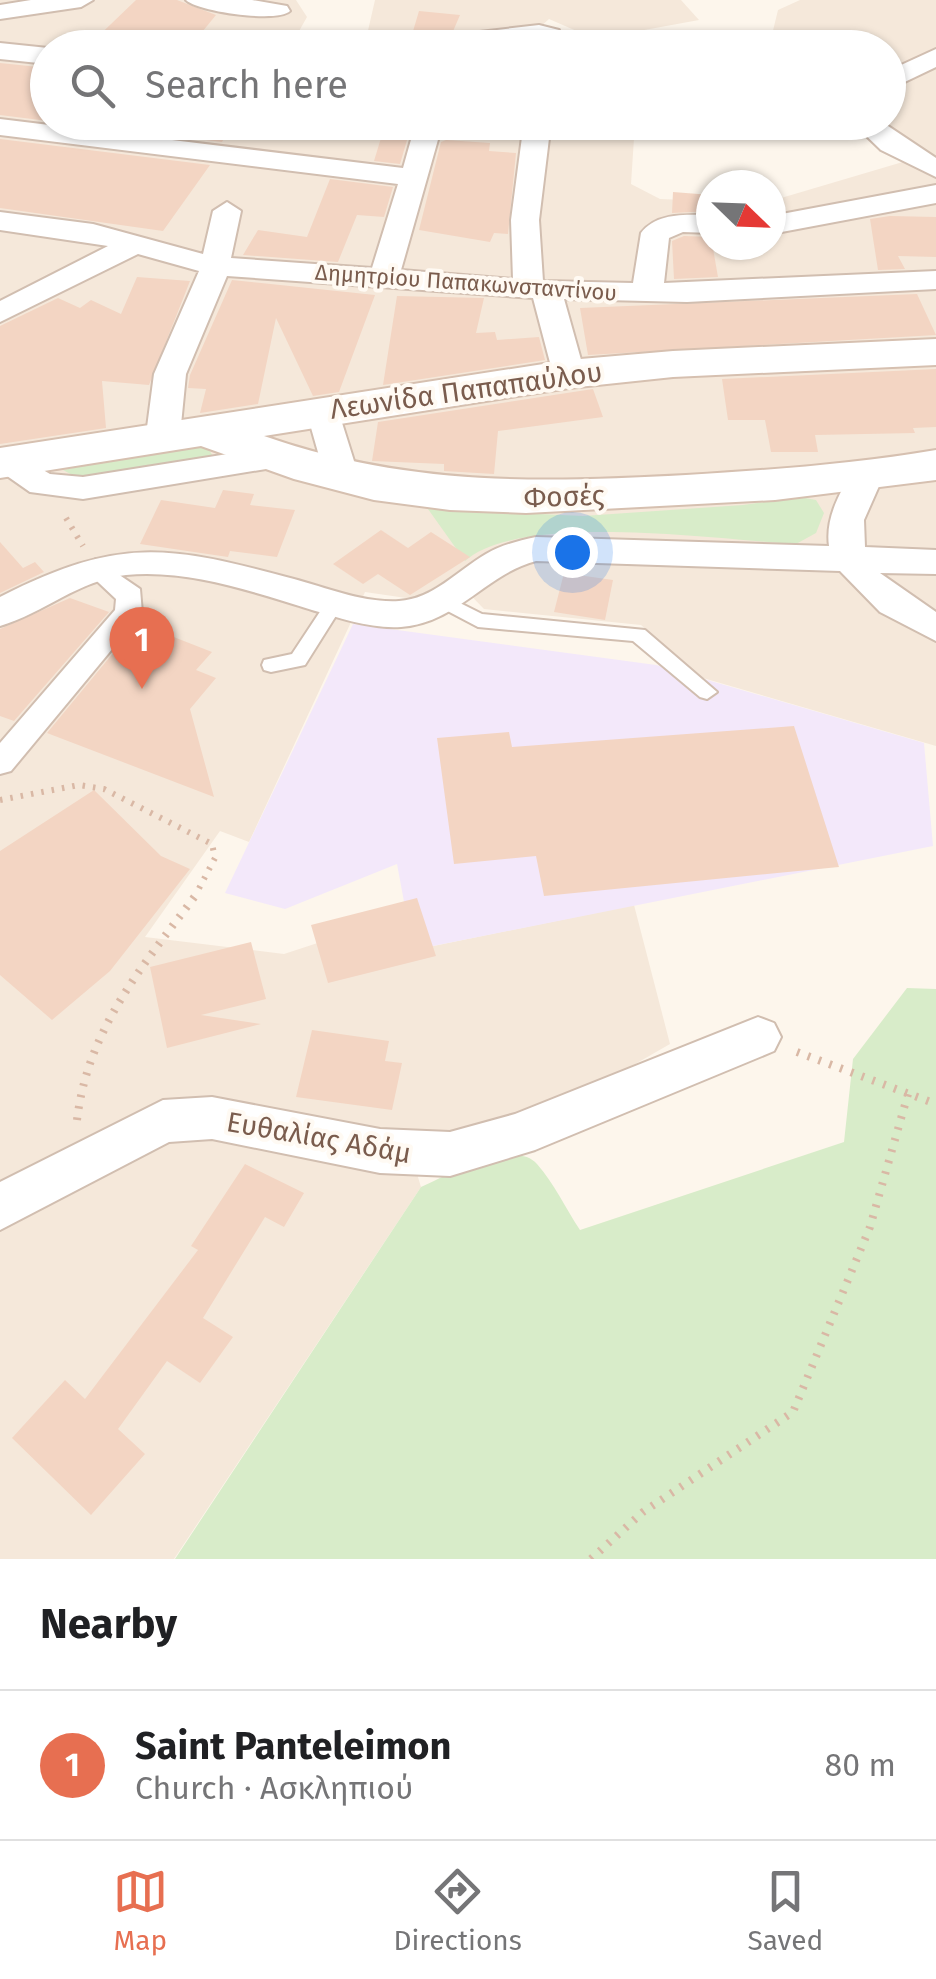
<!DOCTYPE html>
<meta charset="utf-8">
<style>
body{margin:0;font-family:"Fira Sans",sans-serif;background:#f6f6f6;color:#202124}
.compass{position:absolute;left:696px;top:170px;width:90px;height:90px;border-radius:50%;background:#fff;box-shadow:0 2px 8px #0004;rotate:113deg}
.you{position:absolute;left:572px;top:552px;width:35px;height:35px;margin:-25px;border:8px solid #fff;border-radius:50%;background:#1a73e8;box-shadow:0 0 0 15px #1a73e833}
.badge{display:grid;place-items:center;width:65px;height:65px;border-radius:50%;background:#e76f51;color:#fff;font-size:32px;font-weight:700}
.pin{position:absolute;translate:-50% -82px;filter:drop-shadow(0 2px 5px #0008)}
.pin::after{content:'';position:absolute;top:52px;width:35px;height:30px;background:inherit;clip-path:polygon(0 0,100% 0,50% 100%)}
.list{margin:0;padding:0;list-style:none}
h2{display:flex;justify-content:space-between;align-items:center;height:130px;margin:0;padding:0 40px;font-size:42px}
h2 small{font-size:32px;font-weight:400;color:#757577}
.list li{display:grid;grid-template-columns:65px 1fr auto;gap:30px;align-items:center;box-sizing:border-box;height:150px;padding:0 40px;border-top:2px solid #e0e0e0}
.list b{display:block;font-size:38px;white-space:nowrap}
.list p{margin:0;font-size:32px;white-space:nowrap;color:#757577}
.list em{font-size:32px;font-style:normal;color:#757577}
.icon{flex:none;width:55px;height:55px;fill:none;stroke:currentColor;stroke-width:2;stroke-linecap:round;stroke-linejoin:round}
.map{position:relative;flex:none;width:936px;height:1559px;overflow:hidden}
.search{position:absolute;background:#fff;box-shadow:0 2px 8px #0004;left:30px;right:30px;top:30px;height:110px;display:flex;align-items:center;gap:25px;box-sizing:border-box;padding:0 35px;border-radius:55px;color:#757577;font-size:38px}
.sheet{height:280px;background:#fff}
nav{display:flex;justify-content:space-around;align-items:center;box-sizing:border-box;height:140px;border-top:2px solid #e0e0e0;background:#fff;font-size:28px;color:#757577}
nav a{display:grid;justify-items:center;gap:5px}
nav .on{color:#e76f51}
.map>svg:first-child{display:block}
.residential{fill:#f5e8da}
.education{fill:#f3e8fa}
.green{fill:#d8ecc9}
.building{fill:#f3d5c3}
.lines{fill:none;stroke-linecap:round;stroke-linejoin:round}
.service-casing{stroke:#d1beb0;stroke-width:4}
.pedestrian-casing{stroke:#d1beb0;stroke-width:4}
.minor-casing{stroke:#d1beb0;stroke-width:4}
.secondary-casing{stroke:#d6c0b0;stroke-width:4}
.path-far1{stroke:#d9b8a5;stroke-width:6;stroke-dasharray:2.5 8;stroke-linecap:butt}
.path{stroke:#d9b8a5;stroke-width:8;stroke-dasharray:2.5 9;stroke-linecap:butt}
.service{fill:#fff;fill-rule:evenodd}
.pedestrian{fill:#fff;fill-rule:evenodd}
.minor{fill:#fff;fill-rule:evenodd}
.secondary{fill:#fff;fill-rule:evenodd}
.labels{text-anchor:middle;stroke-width:8;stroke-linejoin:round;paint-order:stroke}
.far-street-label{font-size:22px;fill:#7a5c4d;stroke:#fffaf3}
.street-label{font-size:28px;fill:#7a5c4d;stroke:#fffaf3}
</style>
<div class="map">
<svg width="936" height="1559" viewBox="0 0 936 1559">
<rect width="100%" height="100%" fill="#fdf6ec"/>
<path class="residential" d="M0,0H296L307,17L290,47L48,48V122L635,123L631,184L660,199L711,201V245H771V201L923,156L885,123L888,122V48L769,47L778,10L800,0H936V746L703,678L641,625L484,609L453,577L413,599L365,592L249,842L220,831L145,937L284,954L406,914L414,950L634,905L670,1044L616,1075L541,1108L474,1129L433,1137L405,1135L421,1187L174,1559H0Z
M375,0H681L699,20L595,39L549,19L539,28L535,47L364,48Z"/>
<path class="education" d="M353,624L656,665L924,743L933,846L413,950L397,864L285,909L225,893Z"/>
<path class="green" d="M191,445L209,450L213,456L78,478L63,470Z
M800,497L816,500L824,513L816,533L796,544C720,540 520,511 465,561L428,509L583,516L743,505Z
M907,988L936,989V1559H175L421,1187C448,1175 515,1138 537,1164C554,1183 566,1209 580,1230L844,1142L853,1059Z"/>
<path class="building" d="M136,0H177L216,15L189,48H86Z
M419,11L460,15L451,36L434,48H408Z
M0,63L48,68V121L0,115Z
M60,122H233L222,142Z
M381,138L407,140L400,164L374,161Z
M0,139L210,165L163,231L0,208Z
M446,140L490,143L489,151L516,153L508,234L494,233L490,242L419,230L441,142Z
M330,179L393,187L384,217L357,215L338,262L243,255L258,230L307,237Z
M673,192L711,195V211L672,213Z
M890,216L936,217V257L898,256L905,269L878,270L870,219Z
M684,236L711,237L718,277L674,279L672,241Z
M137,277L190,281L149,385L102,381L106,428L0,444V326L58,298L80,308L91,300L121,314Z
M232,280L375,295L339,392L313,396L276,318L258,404L200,413L206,389L188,388L190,375Z
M917,294L936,335L588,355L580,308Z
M397,296L484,298L476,333L495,332L497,340L539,337L545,360L383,385Z
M936,369V427L913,428L915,433L815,435L818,452H771L765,420H728L722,379Z
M593,389L603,417L498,431L494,474L444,471V464L372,461L378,422Z
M223,490L254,494L250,505L295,510L277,557L230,551L228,557L140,544L161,500L215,508Z
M381,530L408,548L431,532L470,557L410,595L378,574L363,584L333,564Z
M0,542L23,568L35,562L44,572L0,593Z
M564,573L613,580L605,620L554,612Z
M70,598L109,612L14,721L0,716V629Z
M138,623L212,652L196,670L216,678L190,709L214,797L47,733Z
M794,726L839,867L544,896L536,856L454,864L437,738L509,732L512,747Z
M94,790L161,856L190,869L110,971L52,1020L0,975V851Z
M417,898L436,956L328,983L311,925Z
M251,942L266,999L201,1015L261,1024L167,1048L150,967Z
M312,1030L389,1041L385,1061L402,1063L392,1110L296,1097Z
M245,1164L304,1193L284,1227L265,1217L203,1318L233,1337L200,1383L167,1361L118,1429L145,1454L91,1515L12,1438L65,1380L85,1399L198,1250L191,1246Z"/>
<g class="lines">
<g class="service-casing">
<path id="service" d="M446,596L482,614L645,630L717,692L707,699L700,697L633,641L478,627L440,607L437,602Z
M335,597L344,603L305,665L271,672L264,670L262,665L264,660L292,654L329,598Z"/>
</g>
<g class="pedestrian-casing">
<path id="pedestrian" d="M96,559L140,589L142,613L11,771L0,774V743L115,610L116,599L83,568Z"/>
</g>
<g class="minor-casing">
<path id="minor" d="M31,0H93L81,7L0,19V5Z
M186,0H252L287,6L290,11C279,23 198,12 186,0Z
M539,25L559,30L562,48H536L537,41L438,48L462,34Z
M0,43L48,48V64L0,59Z
M936,49V67L888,90V71Z
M0,119L403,168L416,122H443L401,270L513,279L511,220L524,122H551L539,220L543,281L633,283L641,233C657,212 687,215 711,215V233L683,232L669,238L664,283L936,271V289L687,302L564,299L585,374L569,384L553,374L533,298L227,276L186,374L180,435L175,443H151L146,435L154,374L199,271L138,254L0,322V301L108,246L0,230V212L93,224L203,254L213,211L227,202L241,211L231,258L372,268L398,184L0,135Z
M852,122H882L936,158V177L881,150Z
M936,185V203L771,234V216Z
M322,400L334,403L338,410L359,477L354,485H330L325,477L306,410L310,403Z
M278,446L290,449L295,457L290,465L83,499L30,492L0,471V452L9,450L50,474L83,477Z
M866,466L878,469L883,477L864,520L865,547L936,550V574L880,573L936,612V641L880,612L840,571L536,561C486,574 457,623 401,627C371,629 340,618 312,610C253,592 189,569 126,575C79,580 44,613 0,626V597C120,536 168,545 294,579C328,588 363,603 399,601C433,599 457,571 486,554C501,545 518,541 536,537L829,546C825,518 840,492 854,469Z
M758,1017L774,1023L781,1037L774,1051L535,1150L450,1176L380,1173L212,1139L169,1142L0,1230V1182L163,1100L212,1097L380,1129L450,1132L515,1114Z"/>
</g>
<g class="secondary-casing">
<path id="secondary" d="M936,339V365L673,377L569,388L264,436C407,486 536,483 686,475C770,470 853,464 936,450V480L775,500L526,513L450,510L374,500L294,479L201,446L0,478V448L569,360L673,351Z"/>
</g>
<path class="path-far1" d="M66,518L83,546
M0,800L79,785L104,789L212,844L215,858L196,894"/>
<path class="path" d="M797,1052L936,1104
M77,1120C88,1027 144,965 198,892
M591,1559L643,1512L793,1412L870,1227L908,1094"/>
<use href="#service" class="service"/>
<use href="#pedestrian" class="pedestrian"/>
<use href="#minor" class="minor"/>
<use href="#secondary" class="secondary"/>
</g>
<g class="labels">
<g class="far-street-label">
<text transform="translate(466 282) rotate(4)" y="8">Δημητρίου Παπακωνσταντίνου</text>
</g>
<g class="street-label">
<text transform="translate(466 390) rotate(-8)" y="10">Λεωνίδα Παπαπαύλου</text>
<text transform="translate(564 496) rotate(-2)" y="10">Φοσές</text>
<text transform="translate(319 1137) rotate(10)" y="10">Ευθαλίας Αδάμ</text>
</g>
</g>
</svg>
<svg class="compass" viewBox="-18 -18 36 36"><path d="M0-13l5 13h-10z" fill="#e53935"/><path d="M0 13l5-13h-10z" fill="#757577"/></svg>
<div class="you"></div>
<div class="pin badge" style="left:142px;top:689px">1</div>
<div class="search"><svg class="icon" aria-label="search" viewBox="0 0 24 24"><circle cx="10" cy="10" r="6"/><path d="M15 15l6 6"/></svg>Search here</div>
</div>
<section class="sheet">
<h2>Nearby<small></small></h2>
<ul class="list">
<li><span class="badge">1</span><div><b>Saint Panteleimon</b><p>Church · Ασκληπιού</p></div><em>80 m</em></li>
</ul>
</section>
<nav>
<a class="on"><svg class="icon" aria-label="map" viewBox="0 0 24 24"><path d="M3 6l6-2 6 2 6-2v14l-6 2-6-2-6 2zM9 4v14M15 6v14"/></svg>Map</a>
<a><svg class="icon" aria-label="directions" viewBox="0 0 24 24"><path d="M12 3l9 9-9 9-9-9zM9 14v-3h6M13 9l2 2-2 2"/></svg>Directions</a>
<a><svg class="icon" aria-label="saved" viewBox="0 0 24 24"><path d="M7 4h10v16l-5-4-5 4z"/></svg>Saved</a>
</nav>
